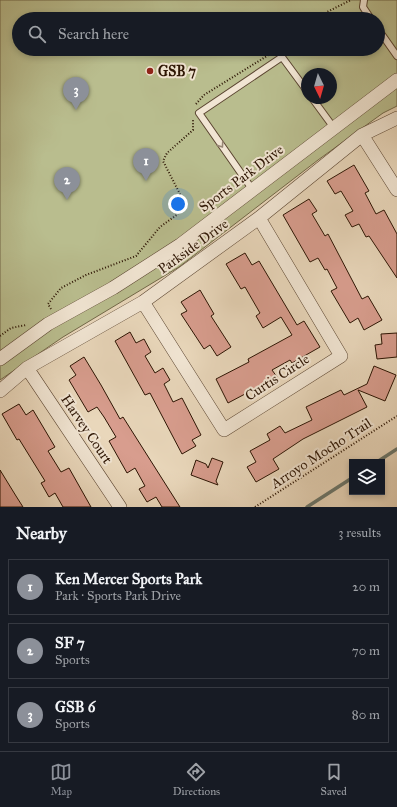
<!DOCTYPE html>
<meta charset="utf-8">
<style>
body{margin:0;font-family:"IM FELL Great Primer",serif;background:#20242c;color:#f1f3f6}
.controls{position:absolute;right:12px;bottom:12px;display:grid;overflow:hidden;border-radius:0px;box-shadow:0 2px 6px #0003}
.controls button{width:36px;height:36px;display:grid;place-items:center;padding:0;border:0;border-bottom:1px solid #363941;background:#171b24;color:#f1f3f6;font:20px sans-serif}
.compass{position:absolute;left:301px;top:68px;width:36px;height:36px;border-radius:50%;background:#171b24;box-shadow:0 2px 6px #0003;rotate:175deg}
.you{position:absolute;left:178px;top:204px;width:14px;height:14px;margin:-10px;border:3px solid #fff;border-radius:50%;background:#1a73e8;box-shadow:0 0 0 6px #1a73e833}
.badge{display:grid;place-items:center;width:26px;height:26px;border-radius:50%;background:#8c9099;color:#fff;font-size:13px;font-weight:700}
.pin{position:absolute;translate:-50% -33px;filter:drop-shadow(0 1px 2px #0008)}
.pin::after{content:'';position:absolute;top:21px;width:14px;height:12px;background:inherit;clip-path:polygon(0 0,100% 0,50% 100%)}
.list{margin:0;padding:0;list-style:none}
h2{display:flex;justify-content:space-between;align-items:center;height:52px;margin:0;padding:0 16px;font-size:17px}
h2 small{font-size:13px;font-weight:400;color:#9ea1a6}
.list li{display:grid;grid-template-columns:26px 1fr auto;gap:12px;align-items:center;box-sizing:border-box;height:56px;margin:0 8px 8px;padding:0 8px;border:1px solid #363941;border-radius:0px}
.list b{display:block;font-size:15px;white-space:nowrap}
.list p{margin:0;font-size:13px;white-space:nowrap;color:#9ea1a6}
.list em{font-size:13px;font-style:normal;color:#9ea1a6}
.icon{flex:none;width:22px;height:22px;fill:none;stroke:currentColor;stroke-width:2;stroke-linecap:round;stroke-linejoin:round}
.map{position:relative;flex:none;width:397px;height:507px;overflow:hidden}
.search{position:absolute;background:#171b24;box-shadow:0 2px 6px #0003;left:12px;right:12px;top:12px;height:44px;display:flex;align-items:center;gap:10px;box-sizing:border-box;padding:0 14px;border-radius:22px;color:#9ea1a6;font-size:15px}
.sheet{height:244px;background:#171b24}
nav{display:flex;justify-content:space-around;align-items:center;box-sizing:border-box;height:56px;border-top:1px solid #363941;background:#171b24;font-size:11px;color:#9ea1a6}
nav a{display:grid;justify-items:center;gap:2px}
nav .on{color:#8c9099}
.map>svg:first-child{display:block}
.green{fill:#b9bd8e;stroke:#726848;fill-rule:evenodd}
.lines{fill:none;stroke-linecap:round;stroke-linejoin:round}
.stream{stroke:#6c776c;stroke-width:3.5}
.building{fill:#d89d8e;stroke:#2c1403}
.lane-casing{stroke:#5b4531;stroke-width:8}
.street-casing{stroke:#5b4531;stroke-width:14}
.path{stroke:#2c1403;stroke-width:2;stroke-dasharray:1 2;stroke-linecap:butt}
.lane{stroke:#f1e5d3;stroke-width:6}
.street{stroke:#f1e5d3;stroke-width:13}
.oneway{stroke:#988775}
.poi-dot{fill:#8f2418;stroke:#f1e5d3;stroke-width:1.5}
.labels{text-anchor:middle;stroke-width:4;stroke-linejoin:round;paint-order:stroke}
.poi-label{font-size:14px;font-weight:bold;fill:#2c1403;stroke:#f1e5d3;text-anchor:start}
.street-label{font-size:14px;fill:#2c1403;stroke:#f1e5d3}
</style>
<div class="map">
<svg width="397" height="507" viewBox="0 0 397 507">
<rect width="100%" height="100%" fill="#e9d7bb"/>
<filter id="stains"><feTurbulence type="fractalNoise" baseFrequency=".005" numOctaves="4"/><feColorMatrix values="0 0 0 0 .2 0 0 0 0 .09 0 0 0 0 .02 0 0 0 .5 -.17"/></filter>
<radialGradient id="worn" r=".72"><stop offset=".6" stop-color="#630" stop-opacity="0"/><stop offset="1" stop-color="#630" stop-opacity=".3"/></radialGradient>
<path class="green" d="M0,0H397V106L383,113L318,160L179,267L63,337L0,380ZM19,19H378V49H19ZM307,74H331V98H307Z"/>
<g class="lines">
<path class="stream" d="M377,462L397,449
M307,507L352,478"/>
</g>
<path class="building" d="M354,165L369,191L365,193L376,214L384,210L397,234V278L369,236L366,237L359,224L352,227L345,215L353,211L341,191L335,194L327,181Z
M309,199L317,211L312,214L325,236L328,234L362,299L368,296L382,320L364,330L358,318L350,323L331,291L337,288L327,269L325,270L318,258L310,262L283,215Z
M245,253L252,265L259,261L297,325L304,321L320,347L292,363L290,360L272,370L277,377L228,403L216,379L249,362L248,359L292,335L281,317L263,328L256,316L260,313L245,287L241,289L226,264Z
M200,290L214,314L211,316L231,347L217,356L210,345L204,349L181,314L187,311L181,302Z
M130,332L136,343L144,339L151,352L145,356L155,373L163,368L170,380L164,384L173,402L182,398L201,435L192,440L196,446L182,454L150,393L145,395L115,341Z
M397,333V357L377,359L375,345L382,344L381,334Z
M84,357L101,385L120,419L123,417L180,507H162L156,497L147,502L139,489L145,486L135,468L127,473L109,441L116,437L104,417L97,407L88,412L69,380L76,375L70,366Z
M374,366L396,375L385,401L358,390L367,407L303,439L273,459L279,469L256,482L247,467L256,462L250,451L270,440L267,434L280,426L285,433L312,420L306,407L341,390L344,395L367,384Z
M19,404L26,415L33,410L55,447L48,451L61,472L69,468L91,507H63L55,493L49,497L41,483L45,481L19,439L17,440L2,414Z
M212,458L223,462L216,481L218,485L191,475L196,460L206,464L208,468Z
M0,470L16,496L23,507H0Z"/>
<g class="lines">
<g class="lane-casing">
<path id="lane" d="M364,0L363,7L371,19
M378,29L397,56
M312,98L334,128
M252,189L199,113L282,57L307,91"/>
</g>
<g class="street-casing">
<path id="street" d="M362,135L397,190
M143,302L224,430L341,356L259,218
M0,359L48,324L113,288L180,245L397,80
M27,368L120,507
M0,391L27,368L143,302L259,218L362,135L397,118"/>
</g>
<path class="path" d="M318,19L327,12L351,0
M196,104L204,95L275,51
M51,309L48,304L61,288L86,275L136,256L160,227L178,214L183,200L163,161L167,153L193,130V119
M0,336L11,328L26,325
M255,507L397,416"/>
<use href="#lane" class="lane"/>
<use href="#street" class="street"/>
</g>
<defs><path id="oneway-chevron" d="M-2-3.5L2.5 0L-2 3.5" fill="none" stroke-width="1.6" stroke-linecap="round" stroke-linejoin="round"/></defs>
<use class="oneway" href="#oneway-chevron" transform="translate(221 145) rotate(56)"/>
<circle class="poi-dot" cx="150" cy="71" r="4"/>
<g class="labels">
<g class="poi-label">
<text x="158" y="76">GSB 7</text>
</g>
<g class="street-label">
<text transform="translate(241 178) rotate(-37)" y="5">Sports Park Drive</text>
<text transform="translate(193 246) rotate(-36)" y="5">Parkside Drive</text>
<text transform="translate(277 377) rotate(-33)" y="5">Curtis Circle</text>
<text transform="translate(87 429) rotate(56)" y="5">Harvey Court</text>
<text transform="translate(321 453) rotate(-33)" y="5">Arroyo Mocho Trail</text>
</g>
</g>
<rect width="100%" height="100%" filter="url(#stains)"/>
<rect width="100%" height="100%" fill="url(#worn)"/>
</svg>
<div class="controls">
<button><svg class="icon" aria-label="layers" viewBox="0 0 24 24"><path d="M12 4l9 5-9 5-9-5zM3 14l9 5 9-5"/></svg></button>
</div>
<svg class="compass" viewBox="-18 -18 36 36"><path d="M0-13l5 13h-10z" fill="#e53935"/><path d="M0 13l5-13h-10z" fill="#9ea1a6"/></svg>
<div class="you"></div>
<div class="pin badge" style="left:146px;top:181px">1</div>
<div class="pin badge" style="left:67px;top:200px">2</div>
<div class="pin badge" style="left:76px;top:110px">3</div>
<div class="search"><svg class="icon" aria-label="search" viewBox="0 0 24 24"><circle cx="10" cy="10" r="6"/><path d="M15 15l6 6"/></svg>Search here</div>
</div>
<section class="sheet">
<h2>Nearby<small>3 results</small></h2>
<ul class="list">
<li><span class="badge">1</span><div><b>Ken Mercer Sports Park</b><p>Park · Sports Park Drive</p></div><em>20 m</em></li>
<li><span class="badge">2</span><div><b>SF 7</b><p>Sports</p></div><em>70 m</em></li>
<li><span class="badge">3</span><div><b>GSB 6</b><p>Sports</p></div><em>80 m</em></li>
</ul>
</section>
<nav>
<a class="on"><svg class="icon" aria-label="map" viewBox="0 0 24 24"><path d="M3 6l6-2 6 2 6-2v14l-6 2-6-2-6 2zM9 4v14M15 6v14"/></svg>Map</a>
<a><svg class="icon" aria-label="directions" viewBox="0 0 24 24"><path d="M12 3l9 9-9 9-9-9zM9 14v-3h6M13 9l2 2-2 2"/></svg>Directions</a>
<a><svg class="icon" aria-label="saved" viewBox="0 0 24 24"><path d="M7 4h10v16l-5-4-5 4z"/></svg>Saved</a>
</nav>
